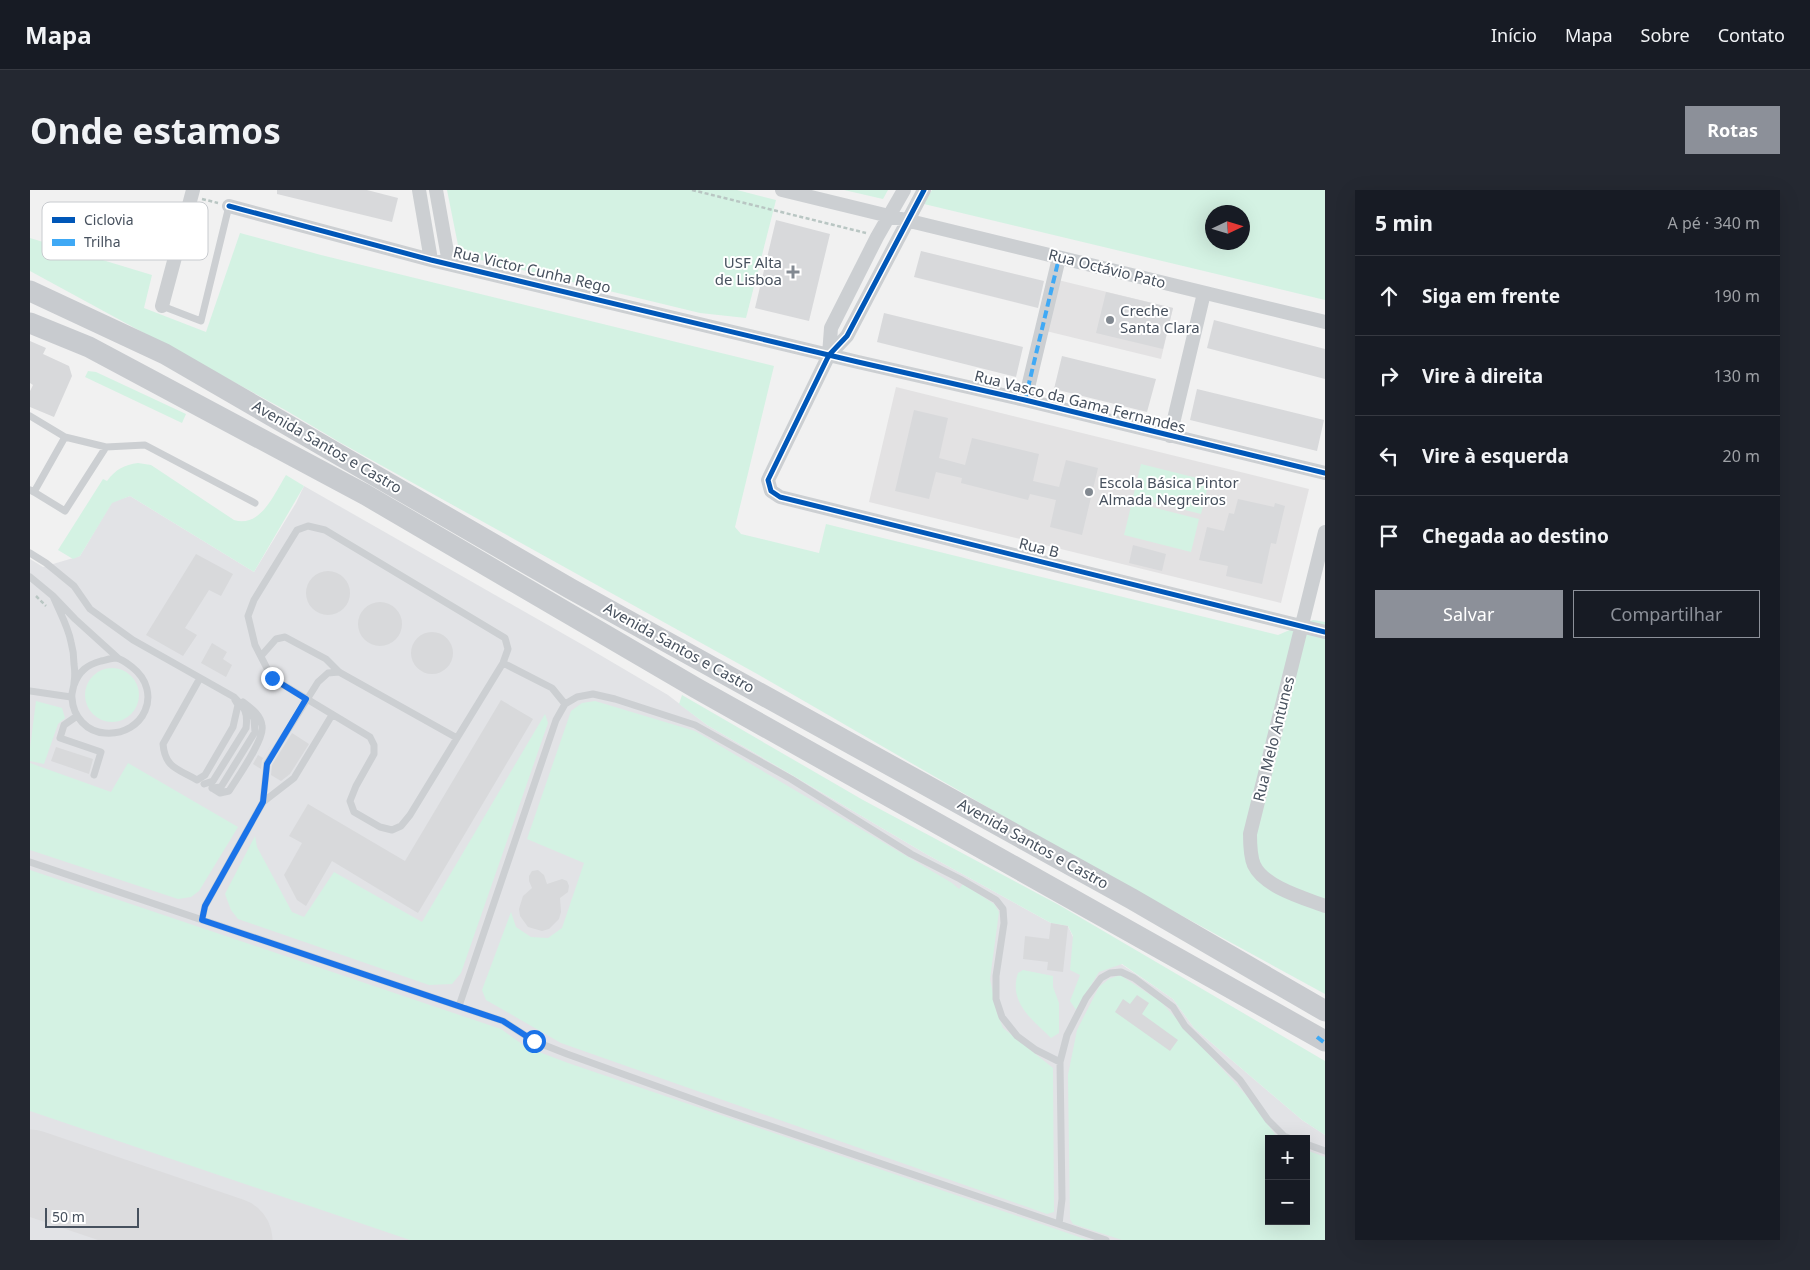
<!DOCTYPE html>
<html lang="pt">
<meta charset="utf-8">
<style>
body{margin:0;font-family:"Noto Sans",sans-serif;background:#242831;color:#f1f3f6}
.controls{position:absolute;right:15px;bottom:15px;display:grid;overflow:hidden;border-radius:0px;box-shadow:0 5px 20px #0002}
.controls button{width:45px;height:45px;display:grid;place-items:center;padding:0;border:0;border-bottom:1px solid #363941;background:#171b24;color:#f1f3f6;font:25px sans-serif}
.compass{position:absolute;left:1175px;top:15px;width:45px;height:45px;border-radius:50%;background:#171b24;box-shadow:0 5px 20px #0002;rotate:86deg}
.scale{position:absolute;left:15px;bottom:12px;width:94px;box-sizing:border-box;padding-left:5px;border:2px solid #47515e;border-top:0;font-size:14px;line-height:18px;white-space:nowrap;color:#47515e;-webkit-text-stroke:4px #fff;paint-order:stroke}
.stop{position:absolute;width:15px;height:15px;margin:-11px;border:4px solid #1a73e8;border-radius:50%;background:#fff}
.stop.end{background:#1a73e8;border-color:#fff;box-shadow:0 1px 5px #0008}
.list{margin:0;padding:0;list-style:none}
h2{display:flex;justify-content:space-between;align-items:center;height:65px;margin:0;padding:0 20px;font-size:21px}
h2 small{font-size:16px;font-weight:400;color:#9ea1a6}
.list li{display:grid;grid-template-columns:32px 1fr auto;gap:15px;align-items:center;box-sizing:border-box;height:80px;padding:0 20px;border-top:1px solid #363941}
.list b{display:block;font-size:19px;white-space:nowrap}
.list em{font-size:16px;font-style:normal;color:#9ea1a6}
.actions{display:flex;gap:10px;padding:15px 20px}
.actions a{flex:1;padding:11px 0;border:1px solid #8c9099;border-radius:0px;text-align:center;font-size:18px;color:#8c9099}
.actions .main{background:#8c9099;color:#fff}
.icon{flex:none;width:28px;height:28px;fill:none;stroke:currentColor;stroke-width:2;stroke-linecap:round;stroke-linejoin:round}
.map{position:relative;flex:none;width:1295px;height:1050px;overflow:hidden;border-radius:0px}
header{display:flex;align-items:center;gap:30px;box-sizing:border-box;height:70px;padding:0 25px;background:#171b24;border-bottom:1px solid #363941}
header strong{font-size:24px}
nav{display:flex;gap:28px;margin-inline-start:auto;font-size:18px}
.intro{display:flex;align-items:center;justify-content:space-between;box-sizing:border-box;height:120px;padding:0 30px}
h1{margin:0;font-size:35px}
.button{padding:12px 22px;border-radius:0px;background:#8c9099;color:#fff;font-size:18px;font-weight:700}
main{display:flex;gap:30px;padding:0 30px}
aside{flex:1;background:#171b24;border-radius:0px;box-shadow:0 5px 20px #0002}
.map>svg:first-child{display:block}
.education{fill:#e3e2e3}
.airport{fill:#e2e3e6;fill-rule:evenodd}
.green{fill:#d4f2e3;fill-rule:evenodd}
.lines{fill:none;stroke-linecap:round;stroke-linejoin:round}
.runway{stroke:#dcdcde;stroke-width:85}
.building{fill:#d8d9db}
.path{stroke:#b9c6c3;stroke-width:2.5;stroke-dasharray:4 2.5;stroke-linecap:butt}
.lane{stroke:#cccfd2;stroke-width:7}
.street{stroke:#cccfd2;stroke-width:14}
.primary{stroke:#c8cbcf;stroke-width:21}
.quiet{stroke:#3fa9f5;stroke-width:4;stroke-dasharray:8 4;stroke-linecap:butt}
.cycleway-casing{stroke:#fff;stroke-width:8}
.cycleway{stroke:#0057b8;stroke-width:5}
.route{stroke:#1a73e8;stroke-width:6}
.poi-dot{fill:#828991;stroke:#fff;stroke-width:2}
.labels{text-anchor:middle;stroke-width:4;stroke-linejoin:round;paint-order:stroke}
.poi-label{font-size:15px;fill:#47515e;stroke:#fff;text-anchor:start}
.street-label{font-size:15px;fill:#47515e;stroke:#fff}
.key{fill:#fff;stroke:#c8cbcf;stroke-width:1}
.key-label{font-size:14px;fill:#47515e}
</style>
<header>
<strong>Mapa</strong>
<nav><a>Início</a><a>Mapa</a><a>Sobre</a><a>Contato</a></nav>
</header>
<div class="intro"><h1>Onde estamos</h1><a class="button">Rotas</a></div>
<main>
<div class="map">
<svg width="1295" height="1050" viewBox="0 0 1295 1050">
<rect width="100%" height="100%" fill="#f1f1f1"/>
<path class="education" d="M1028,90L1143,118L1131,169L1016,141Z
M866,197L1279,299L1251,413L839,312Z"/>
<path class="airport" d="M274,296L553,455L638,505L677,535L896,664L1021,733L1038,736L1043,747L1091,774L1143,809L1164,838L1272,930L1295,945V1050H0V369L13,377L50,366L82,312L100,306L224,382L266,313ZM1239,949H1276V1031H1239Z"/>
<path class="green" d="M417,0H707L746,10L716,128L670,123L430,65Z
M814,0H858L853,9Z
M902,0H1295V110L894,14ZM1182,22H1212V52H1182Z
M210,43L291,65L744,176L705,337L711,344L789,363L796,334L1248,445L1283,430L1295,432V804L1030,659L729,485L311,253L257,221L0,81V48L122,85L114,118L176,142Z
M58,181L66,182L156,224L152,233L55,187Z
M108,273L121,275L204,330C231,338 244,304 256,285L274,296L224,382L100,306L82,313L50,366L43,369L28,360L73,289L77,291C86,279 94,275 108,273Z
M1111,274L1179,291L1171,324L1103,307Z
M1102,312L1169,329L1161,362L1094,345Z
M55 505a27 27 0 1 1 54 0a27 27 0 1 1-54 0Z
M652,505L833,610L1029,715L1295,871V945L1272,930L1164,838L1143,809L1092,774L1069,782L1046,820L1040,811L1050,785L1040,780L1043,746L1038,736L1021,733L896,664L677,535L649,514Z
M6,511L32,518L35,528L28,534L14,574L0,571V558Z
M565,511L665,541L922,693L929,699L933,694L964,714L969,722L960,789L967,823L973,838L1023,878L1024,1022L1017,1024L531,853L456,810L452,800L481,722L486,737L501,747L518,748L532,738L554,673L497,649L541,521L552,513Z
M515,524L518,533L431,783L422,794L399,795L208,729L201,720L195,704L225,646L227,657L262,722L274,727L304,682L392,732Z
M0,573L81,602L98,573L208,637L169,701L161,707L148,709L0,660Z
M0,680L471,839L496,857L538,873L1058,1050H380L0,921Z
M993,780L1023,786V797L1029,813V843L1021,848C1003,830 978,813 988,783Z
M1090,785L1131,812L1216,905L1247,947L1250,949H1239V1031H1276V960L1295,967V1050H1092L1043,1034L1040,1029L1038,885L1047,840L1069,797L1079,789Z"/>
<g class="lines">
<path class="runway" d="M0,982L200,1050"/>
</g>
<path class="building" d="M247,0H337L368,8L362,32L247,4Z
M746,30L800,44L779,131L725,118Z
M891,61L1014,91L1008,118L884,87Z
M1076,102L1143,118L1133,159L1066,143Z
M854,123L993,157L986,187L847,152Z
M1184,130L1295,159V189L1177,158Z
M0,151L16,158L13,164L39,176L42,186L24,227L0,217V201L3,195L0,193Z
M1032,166L1126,189L1117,222L1024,199Z
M1167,199L1294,230L1287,261L1160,230Z
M884,220L918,228L909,268L935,275L942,248L1009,264L1003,291L1029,297L1036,270L1068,278L1052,345L1020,337L1026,310L1000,304L998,310L931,293L932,288L906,282L899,309L865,301Z
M1208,309L1244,317L1245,313L1255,316L1246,354L1241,353L1232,394L1196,386L1198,376L1169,370L1177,337L1194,341L1199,323L1204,324Z
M1103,355L1136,364L1132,381L1099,373Z
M166,364L203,384L191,406L179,400L155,438L167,445L153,466L116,445Z
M276 403a22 22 0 1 1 44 0a22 22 0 1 1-44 0Z
M328 434a22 22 0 1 1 44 0a22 22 0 1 1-44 0Z
M381 463a21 21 0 1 1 42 0a21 21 0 1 1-42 0Z
M182,453L197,462L193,469L202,475L196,487L171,473Z
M471,510L503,529L388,723L302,671L276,716L267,710L254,685L272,653L259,646L278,614L375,671Z
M252,537L232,570L231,579L223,574L228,565L233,568Z
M262,543L279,554L260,584L251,591L241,585L242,575Z
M26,557L63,569L59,584L21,571Z
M508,680L514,685L517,694L532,689L537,691L539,696L538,702L530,708L531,722L529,729L519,739L512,741L498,737L490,726L489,719L493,706L502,698L499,691V686L502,681Z
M1021,733L1038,736L1033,782L1017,780L1018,772L993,769L995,746L1019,749Z
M1107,805L1119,813L1112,824L1148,850L1140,861L1085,822L1093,809L1100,814Z"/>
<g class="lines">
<path class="path" d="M662,0L836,43
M172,9L188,13
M6,406L16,416"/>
<path class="lane" d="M132,116L171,131L199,16
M0,226L35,247L4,302L0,300
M35,247L76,257L115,255L225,313
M4,302L35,321L76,257
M0,363L16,373L44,396L60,419L103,450L204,507C215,518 218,522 216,538L183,591L174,594
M0,387L23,406L45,429L88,468
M23,406C29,421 38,436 41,452C43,459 44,467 44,474C45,481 45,487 44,493C44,498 41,503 42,508C43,527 57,542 75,543C114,546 134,502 102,477C97,473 92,469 86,468C81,468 76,470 71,471C57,475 49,481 44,495
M231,466L246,449L255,447L296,469L309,482L427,548L380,625L371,636L362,640L350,637L324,622L320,611L326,596L344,564V555L340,547L242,488L225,455L218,426L224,410L267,340L278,336L295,340L475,448L478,459L473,473L427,548
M473,473L522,498L535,514L547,507L563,504L585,509L665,535L761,589L881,664L930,689L966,710L973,719L974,733L966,786V809L972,827L987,846L1006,860L1030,872
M170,488L133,554C135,578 148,579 167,590L175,585L203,537L208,515L205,510
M0,501L41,507
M302,525L264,588L233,612L237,573L288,492L298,483L309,482
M47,526L34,535L30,548L71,562L64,585
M182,598L190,603L199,601C207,588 235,549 232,536C231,525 221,518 213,512
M182,598L191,597L225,542L224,529L220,520
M0,672L473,831L504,851L537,864L690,919L1076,1050
M172,730L175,716L233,612
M429,816L526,530L535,514
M1276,954L1295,961
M1029,1034L1032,1009L1030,872L1037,845L1056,808L1071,788L1080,783L1091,782L1104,788L1143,817L1155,836L1210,890L1238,930L1254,946L1261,949"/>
<path class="street" d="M389,0L401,70
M406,0L419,73
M752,0L1295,132
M894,0L817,146L799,165L738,290L741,301L750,307L1295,442
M199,16L401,70L828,172L995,210L1295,283
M132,116L163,0
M799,165L801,138L847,47L874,0
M995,210L1029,68
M1140,246L1174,103
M1295,342L1220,644C1220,654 1220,666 1224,675C1234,697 1274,708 1295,716"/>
<path class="primary" d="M0,101L135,164L541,399L1102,709L1295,821
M0,133L59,157L336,305L666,498L1295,851"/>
<path class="quiet" d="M995,210L1029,68
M1287,847L1295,853"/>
<g class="cycleway-casing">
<path id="cycleway" d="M894,0L817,146L799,165L738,290L741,301L750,307L1295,442
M199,16L401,70L828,172L995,210L1295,283"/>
</g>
<use href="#cycleway" class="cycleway"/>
</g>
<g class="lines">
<path class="route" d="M242,488L276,509L237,574L233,612L175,716L172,730L473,831L504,851"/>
</g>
<g class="poi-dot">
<path d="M760.5 74.5h5v5h5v5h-5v5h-5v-5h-5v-5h5z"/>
<circle cx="1080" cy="130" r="5"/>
<circle cx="1059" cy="302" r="5"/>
</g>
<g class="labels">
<g class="poi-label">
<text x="752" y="78" text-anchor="end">USF Alta<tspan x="752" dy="17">de Lisboa</tspan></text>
<text x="1090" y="126">Creche<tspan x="1090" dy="17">Santa Clara</tspan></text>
<text x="1069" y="298">Escola Básica Pintor<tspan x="1069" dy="17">Almada Negreiros</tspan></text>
</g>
<g class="street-label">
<text transform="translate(1077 79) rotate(14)" y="5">Rua Octávio Pato</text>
<text transform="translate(502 80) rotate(13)" y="5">Rua Victor Cunha Rego</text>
<text transform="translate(1050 212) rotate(14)" y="5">Rua Vasco da Gama Fernandes</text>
<text transform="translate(297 257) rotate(30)" y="5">Avenida Santos e Castro</text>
<text transform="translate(1009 358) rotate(14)" y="5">Rua B</text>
<text transform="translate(649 458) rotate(29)" y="5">Avenida Santos e Castro</text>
<text transform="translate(1244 549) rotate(-76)" y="5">Rua Melo Antunes</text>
<text transform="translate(1003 654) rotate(29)" y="5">Avenida Santos e Castro</text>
</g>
</g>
<rect x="12" y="12" width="166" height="58" rx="8" class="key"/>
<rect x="22" y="27" width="23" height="6" fill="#0057b8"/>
<rect x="22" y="49" width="23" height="7" fill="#3fa9f5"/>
<g class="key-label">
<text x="54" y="35">Ciclovia</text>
<text x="54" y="57">Trilha</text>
</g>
</svg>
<div class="controls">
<button>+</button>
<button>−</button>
</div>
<svg class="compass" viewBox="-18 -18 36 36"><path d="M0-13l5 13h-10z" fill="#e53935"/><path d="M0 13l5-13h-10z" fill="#9ea1a6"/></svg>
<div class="scale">50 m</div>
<div class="stop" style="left:504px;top:851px"></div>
<div class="stop end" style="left:242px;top:488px"></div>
</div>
<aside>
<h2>5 min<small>A pé · 340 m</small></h2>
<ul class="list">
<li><svg class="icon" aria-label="ahead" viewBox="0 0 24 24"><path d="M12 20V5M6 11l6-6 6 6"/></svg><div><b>Siga em frente</b></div><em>190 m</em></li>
<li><svg class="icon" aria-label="right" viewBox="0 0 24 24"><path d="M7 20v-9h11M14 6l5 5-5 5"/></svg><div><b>Vire à direita</b></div><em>130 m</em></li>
<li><svg class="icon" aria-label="left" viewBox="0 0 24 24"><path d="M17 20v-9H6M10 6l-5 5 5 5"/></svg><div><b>Vire à esquerda</b></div><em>20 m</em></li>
<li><svg class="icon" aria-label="arrive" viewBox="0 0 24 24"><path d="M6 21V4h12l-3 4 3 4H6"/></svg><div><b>Chegada ao destino</b></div></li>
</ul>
<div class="actions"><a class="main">Salvar</a><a>Compartilhar</a></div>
</aside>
</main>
